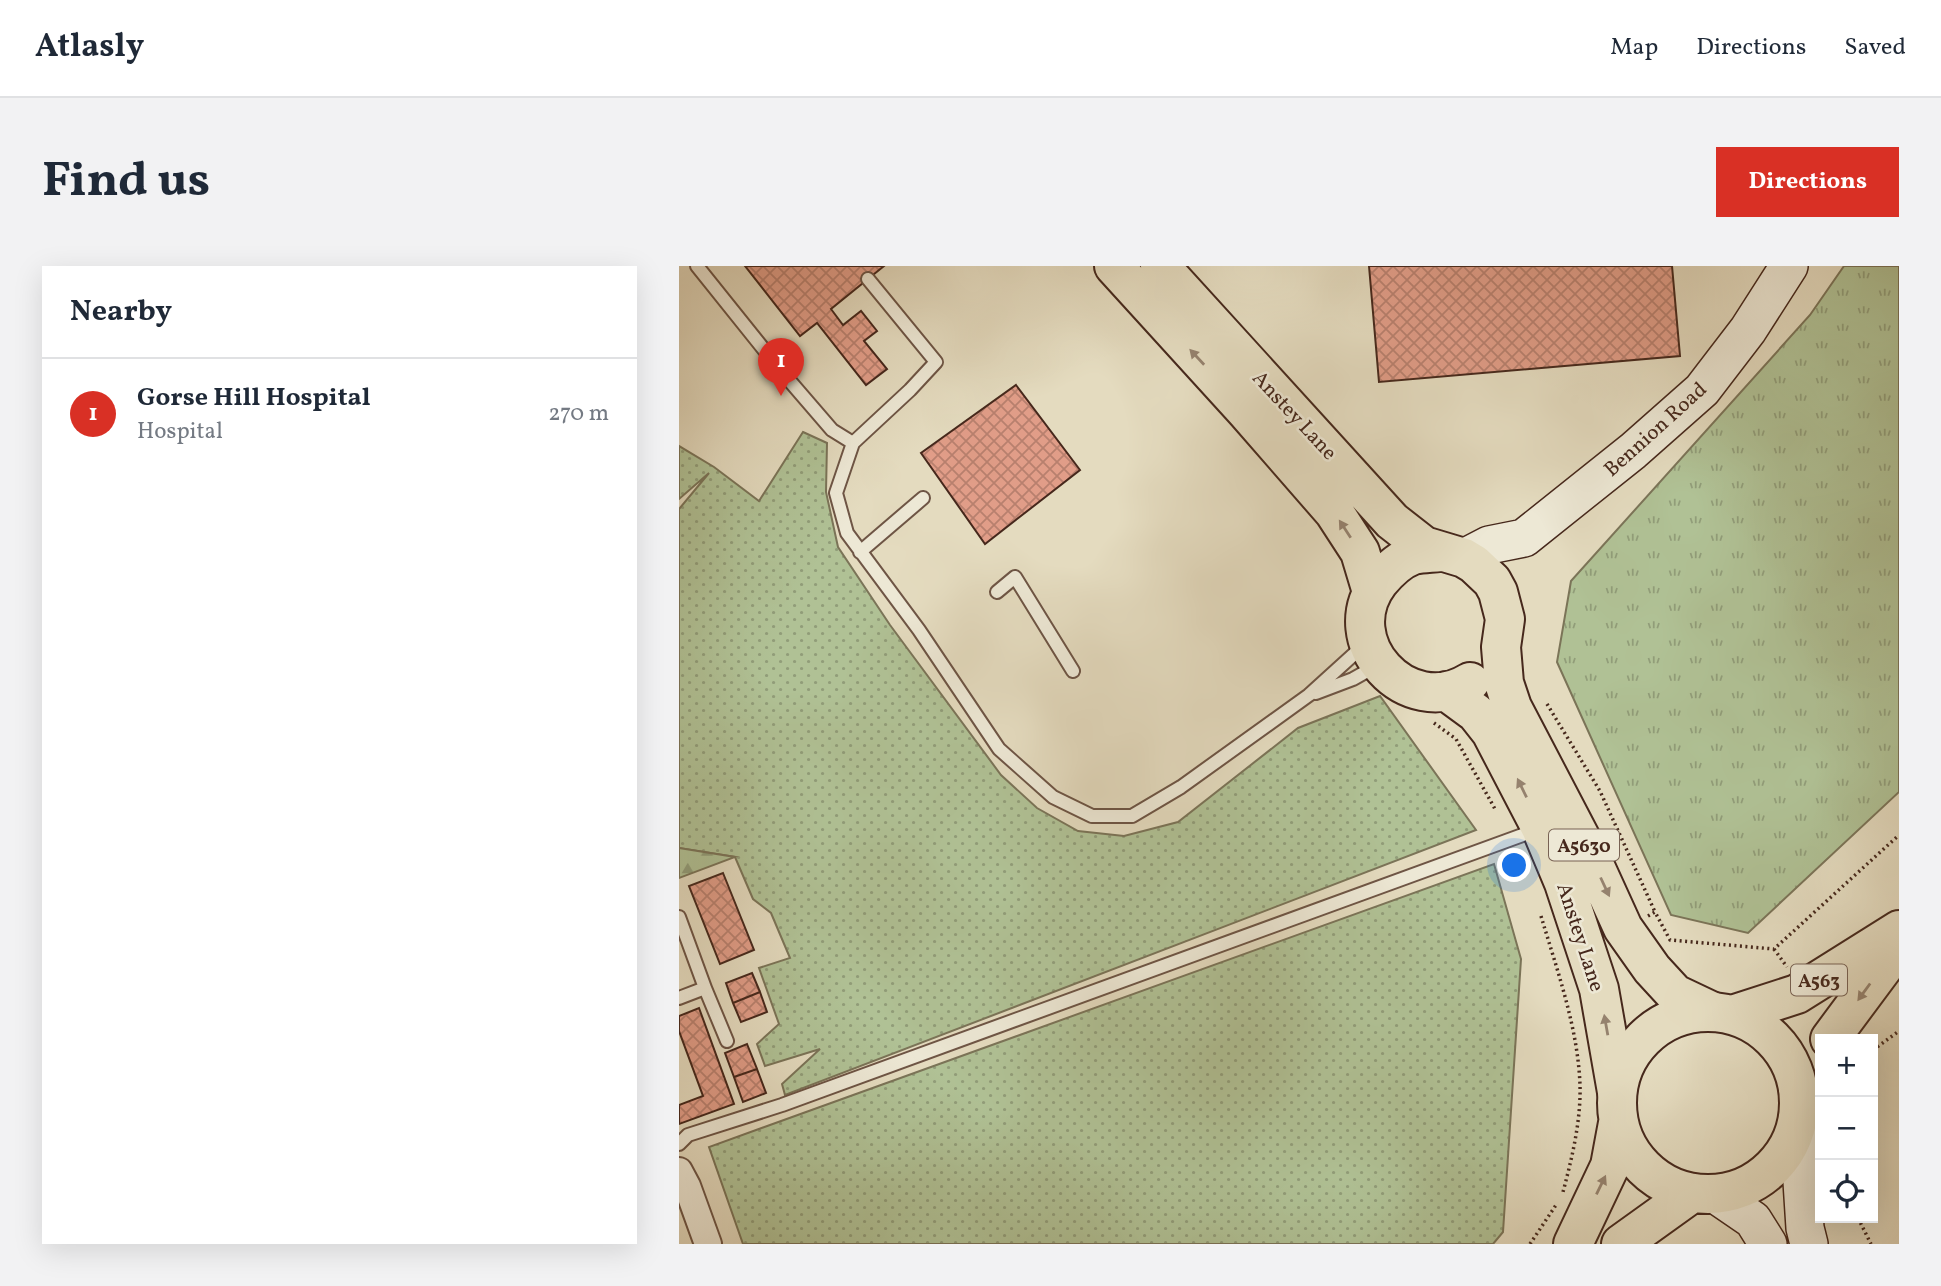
<!DOCTYPE html>
<meta charset="utf-8">
<style>
body{margin:0;font-family:Vollkorn,serif;background:#f2f2f3;color:#1f2937}
.controls{position:absolute;right:21px;bottom:21px;display:grid;overflow:hidden;border-radius:0px;box-shadow:0 7px 28px #0002}
.controls button{width:63px;height:63px;display:grid;place-items:center;padding:0;border:0;border-bottom:2px solid #e0e1e3;background:#fff;color:#1f2937;font:35px sans-serif}
.you{position:absolute;left:836px;top:600px;width:24px;height:24px;margin:-18px;border:5px solid #fff;border-radius:50%;background:#1a73e8;box-shadow:0 0 0 10px #1a73e833}
.badge{display:grid;place-items:center;width:46px;height:46px;border-radius:50%;background:#d93025;color:#fff;font-size:23px;font-weight:700}
.pin{position:absolute;translate:-50% -58px;filter:drop-shadow(0 2px 4px #0008)}
.pin::after{content:'';position:absolute;top:37px;width:24px;height:21px;background:inherit;clip-path:polygon(0 0,100% 0,50% 100%)}
.list{margin:0;padding:0;list-style:none}
h2{display:flex;justify-content:space-between;align-items:center;height:91px;margin:0;padding:0 28px;font-size:30px}
h2 small{font-size:23px;font-weight:400;color:#747a83}
.list li{display:grid;grid-template-columns:46px 1fr auto;gap:21px;align-items:center;box-sizing:border-box;height:112px;padding:0 28px;border-top:2px solid #e0e1e3}
.list b{display:block;font-size:26px;white-space:nowrap}
.list p{margin:0;font-size:23px;white-space:nowrap;color:#747a83}
.list em{font-size:23px;font-style:normal;color:#747a83}
.icon{flex:none;width:38px;height:38px;fill:none;stroke:currentColor;stroke-width:2;stroke-linecap:round;stroke-linejoin:round}
.map{position:relative;flex:none;width:1220px;height:978px;overflow:hidden;border-radius:0px}
header{display:flex;align-items:center;gap:42px;box-sizing:border-box;height:98px;padding:0 35px;background:#fff;border-bottom:2px solid #e0e1e3}
header strong{font-size:33px}
nav{display:flex;gap:38px;margin-inline-start:auto;font-size:24px}
.intro{display:flex;align-items:center;justify-content:space-between;box-sizing:border-box;height:168px;padding:0 42px}
h1{margin:0;font-size:49px}
.button{padding:18px 32px;border-radius:0px;background:#d93025;color:#fff;font-size:24px;font-weight:700}
main{display:flex;gap:42px;padding:0 42px}
aside{flex:1;background:#fff;border-radius:0px;box-shadow:0 7px 28px #0002}
.map>svg:first-child{display:block}
.grass{fill:url(#grass-dots);stroke:#7b7458;stroke-width:2}
.forest{fill:url(#forest-firs);stroke:#7b7458;stroke-width:2}
.park{fill:url(#park-tufts);stroke:#7b7458;stroke-width:2}
.building{fill:url(#building-cross-hatch);stroke:#46281c;stroke-width:2}
.lines{fill:none;stroke-linecap:round;stroke-linejoin:round}
.lane-casing{stroke:#6e5545;stroke-width:16}
.street-casing{stroke:#6e5545;stroke-width:30}
.secondary-casing{stroke:#46281c;stroke-width:40}
.primary-casing{stroke:#46281c;stroke-width:42}
.highway-casing{stroke:#46281c;stroke-width:42}
.path{stroke:#46281c;stroke-width:3.5;stroke-dasharray:2 3.5;stroke-linecap:butt}
.lane{stroke:#ede8d5;stroke-width:12}
.street{stroke:#ede8d5;stroke-width:26}
.secondary{stroke:#ede8d5;stroke-width:37}
.primary{stroke:#e4dbbf;stroke-width:38}
.highway{stroke:#e4dbbf;stroke-width:38}
.oneway{fill:#95826e}
.labels{text-anchor:middle;stroke-width:5;stroke-linejoin:round;paint-order:stroke}
.shield{fill:#ede8d5;stroke:#786254;stroke-width:2}
.shield-label{font-size:19px;font-weight:bold;fill:#46281c}
.street-label{font-size:21px;fill:#46281c;stroke:#ede8d5}
</style>
<header>
<strong>Atlasly</strong>
<nav><a>Map</a><a>Directions</a><a>Saved</a></nav>
</header>
<div class="intro"><h1>Find us</h1><a class="button">Directions</a></div>
<main>
<aside>
<h2>Nearby<small></small></h2>
<ul class="list">
<li><span class="badge">1</span><div><b>Gorse Hill Hospital</b><p>Hospital</p></div><em>270 m</em></li>
</ul>
</aside>
<div class="map">
<svg width="1220" height="978" viewBox="0 0 1220 978">
<defs>
<pattern id="grass-dots" width="8" height="8" patternUnits="userSpaceOnUse" patternTransform="scale(1.75)"><rect width="8" height="8" fill="#b0c195"/><path d="M2 2h.1M6 6h.1" fill="none" stroke="#919d79" stroke-width="1.8" stroke-linecap="round"/></pattern>
<pattern id="forest-firs" width="22" height="20" patternUnits="userSpaceOnUse" patternTransform="scale(1.75)"><rect width="22" height="20" fill="#b0c195"/><path d="M5 1l3.5 6h-7zM16 11l3.5 6h-7z" fill="#919d79"/></pattern>
<pattern id="park-tufts" width="24" height="20" patternUnits="userSpaceOnUse" patternTransform="scale(1.75)"><rect width="24" height="20" fill="#b0c195"/><path d="M3 7l-1-3M5 7V3M7 7l1-3M15 17l-1-3M17 17v-4M19 17l1-3" fill="none" stroke="#919d79"/></pattern>
<pattern id="building-cross-hatch" width="8" height="8" patternUnits="userSpaceOnUse" patternTransform="scale(1.75)"><rect width="8" height="8" fill="#e19d88"/><path d="M0 0l8 8M0 8l8-8" fill="none" stroke="#b8806e"/></pattern>
</defs>
<rect width="100%" height="100%" fill="#e4dbbf"/>
<filter id="stains"><feTurbulence type="fractalNoise" baseFrequency=".00286" numOctaves="4"/><feColorMatrix values="0 0 0 0 .2 0 0 0 0 .09 0 0 0 0 .02 0 0 0 .5 -.17"/></filter>
<radialGradient id="worn" r=".72"><stop offset=".6" stop-color="#630" stop-opacity="0"/><stop offset="1" stop-color="#630" stop-opacity=".3"/></radialGradient>
<path class="grass" d="M124,166L148,177L147,226L159,281L211,359L322,509L358,542L399,565L445,570L499,556L619,462L701,430L797,564L106,829L103,818L141,783L86,800L78,778L100,758L80,702L111,692L92,647L74,633L56,591L0,582V243L30,207L0,233V180L35,201L80,235Z
M815,598L842,693L824,966L814,978H64L30,881Z"/>
<path class="forest" d="M0,582L56,591L0,612Z"/>
<path class="park" d="M1165,0H1220V526L1069,667L992,649L878,396L892,315L1131,49Z"/>
<path class="building" d="M66,0H205L152,43L164,59L182,45L198,65L185,75L208,103L187,119L138,57L121,70Z
M690,0H993L1001,90L700,116Z
M337,119L401,204L306,278L242,187Z
M44,607L75,684L41,698L10,620Z
M73,707L81,726L54,737L47,717Z
M81,726L88,746L62,756L54,737Z
M20,742L55,838L0,858V839L24,830L0,765V750Z
M68,778L78,803L55,811L46,787Z
M78,803L87,827L64,836L55,811Z"/>
<g class="lines">
<g class="lane-casing">
<path id="lane" d="M18,0L103,106L153,164L174,177
M189,13L257,96L231,124L174,177L157,227L168,267L240,364L320,483L374,531L413,550H453L502,521L630,429L684,380
M181,286L244,232
M318,326L336,311L394,405
M637,427L674,413L697,400
M0,651L26,722
M0,732L26,722L48,775
M0,878L9,869L103,839L860,563"/>
</g>
<g class="street-casing">
<path id="street" d="M0,905L8,920L29,978"/>
</g>
<g class="secondary-casing">
<path id="secondary" d="M785,292L810,279L845,272L954,185L1023,124L1069,64L1110,0
M1119,853L1126,962L1130,978
M1036,928L1074,954L1089,978"/>
</g>
<g class="primary-casing">
<path id="primary" d="M435,0L567,145L655,246L681,286L693,326
M481,0L713,255L745,280L785,292L795,298L813,315L819,326L826,353L822,381L825,417L833,441L913,594L944,662L973,703L996,728L1034,746
M761,286C752,287 742,287 734,289C720,294 709,305 700,316C655,375 728,455 791,416
M767,425L797,447L812,466L862,562L885,617L920,723L938,826"/>
</g>
<g class="highway-casing">
<path id="highway" d="M938 837a91 91 0 1 1 182 0a91 91 0 1 1-182 0Z
M1053,749L1118,728L1220,664
M1151,773L1220,680
M894,978L931,900L939,857
M942,978L1013,927"/>
</g>
<path class="path" d="M868,438L921,525L976,646
M755,457L777,473L816,543
M862,650C878,704 899,762 901,819C902,855 893,892 884,926
M969,650L976,646L991,674L1095,683L1220,569
M1095,683L1108,701
M1194,784L1220,765
M1179,952L1192,978
M851,978L877,939"/>
<use href="#lane" class="lane"/>
<use href="#street" class="street"/>
<use href="#secondary" class="secondary"/>
<use href="#primary" class="primary"/>
<use href="#highway" class="highway"/>
</g>
<defs><path id="oneway-solid" d="M-6-.8H1V-3.2L6.5 0L1 3.2V.8H-6Z" transform="scale(1.75)"/></defs>
<g class="oneway">
<use href="#oneway-solid" transform="translate(518 91) rotate(-133)"/>
<use href="#oneway-solid" transform="translate(666 263) rotate(-123)"/>
<use href="#oneway-solid" transform="translate(843 522) rotate(-116)"/>
<use href="#oneway-solid" transform="translate(926 621) rotate(65)"/>
<use href="#oneway-solid" transform="translate(1185 726) rotate(126)"/>
<use href="#oneway-solid" transform="translate(927 759) rotate(-100)"/>
<use href="#oneway-solid" transform="translate(922 919) rotate(-64)"/>
</g>
<g class="labels">
<g class="shield">
<rect x="870" y="563.5" width="70" height="31" rx="5"/>
<rect x="1112" y="698.5" width="56" height="31" rx="5"/>
</g>
<g class="shield-label">
<text x="905" y="586">A5630</text>
<text x="1140" y="721">A563</text>
</g>
<g class="street-label">
<text transform="translate(616 149) rotate(47)" y="7">Anstey Lane</text>
<text transform="translate(976 163) rotate(-42)" y="7">Bennion Road</text>
<text transform="translate(902 671) rotate(72)" y="7">Anstey Lane</text>
</g>
</g>
<rect width="100%" height="100%" filter="url(#stains)"/>
<rect width="100%" height="100%" fill="url(#worn)"/>
</svg>
<div class="controls">
<button>+</button>
<button>−</button>
<button><svg class="icon" aria-label="locate" viewBox="0 0 24 24"><circle cx="12" cy="12" r="6"/><path d="M12 2v4M12 18v4M2 12h4M18 12h4"/></svg></button>
</div>
<div class="you"></div>
<div class="pin badge" style="left:102px;top:130px">1</div>
</div>
</main>
